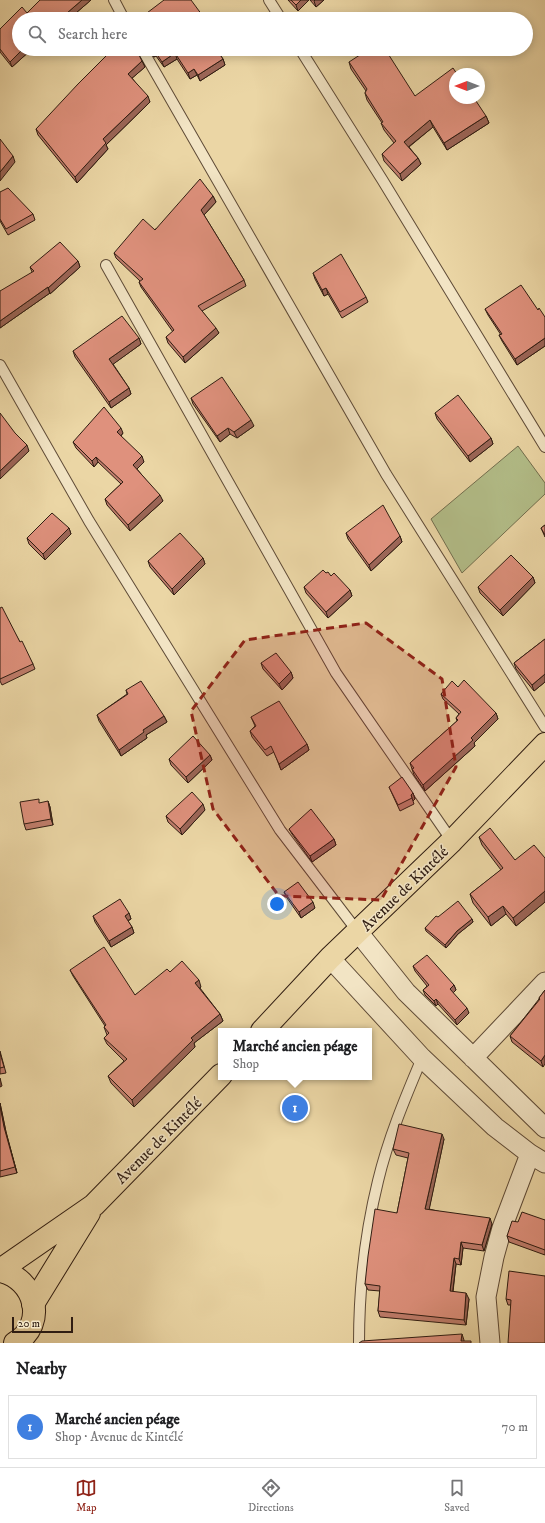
<!DOCTYPE html>
<meta charset="utf-8">
<style>
body{margin:0;font-family:"IM FELL DW Pica",serif;background:#f2f2f2;color:#202124}
.compass{position:absolute;left:449px;top:68px;width:36px;height:36px;border-radius:50%;background:#fff;box-shadow:0 2px 10px #0003;rotate:270deg}
.scale{position:absolute;left:12px;bottom:10px;width:61px;box-sizing:border-box;padding-left:4px;border:2px solid #301d12;border-top:0;font-size:11px;line-height:14px;white-space:nowrap;color:#301d12;-webkit-text-stroke:3px #f2e4c4;paint-order:stroke}
.you{position:absolute;left:277px;top:904px;width:14px;height:14px;margin:-10px;border:3px solid #fff;border-radius:50%;background:#1a73e8;box-shadow:0 0 0 6px #1a73e833}
.badge{display:grid;place-items:center;width:26px;height:26px;border-radius:50%;background:#8f2418;color:#fff;font-size:13px;font-weight:700}
.pin{position:absolute;translate:-50% -50%;border:2px solid #fff;box-shadow:0 1px 4px #0006}
.popup{position:absolute;left:218px;top:1028px;width:154px;height:52px;box-sizing:border-box;display:grid;place-content:center;border-radius:0px;background:#fff;filter:drop-shadow(0 1px 3px #0005);font-size:13px;white-space:nowrap;color:#757577}
.popup b{font-size:15px;color:#202124}
.popup::after{content:'';position:absolute;left:50%;top:100%;margin-left:-8px;border:8px solid transparent;border-top-color:#fff}
.list{margin:0;padding:0;list-style:none}
h2{display:flex;justify-content:space-between;align-items:center;height:52px;margin:0;padding:0 16px;font-size:17px}
h2 small{font-size:13px;font-weight:400;color:#757577}
.list li{display:grid;grid-template-columns:26px 1fr auto;gap:12px;align-items:center;box-sizing:border-box;height:64px;margin:0 8px 8px;padding:0 8px;border:1px solid #e0e0e0;border-radius:0px}
.list b{display:block;font-size:15px;white-space:nowrap}
.list p{margin:0;font-size:13px;white-space:nowrap;color:#757577}
.list em{font-size:13px;font-style:normal;color:#757577}
.icon{flex:none;width:22px;height:22px;fill:none;stroke:currentColor;stroke-width:2;stroke-linecap:round;stroke-linejoin:round}
.map{position:relative;flex:none;width:545px;height:1343px;overflow:hidden}
.search{position:absolute;background:#fff;box-shadow:0 2px 10px #0003;left:12px;right:12px;top:12px;height:44px;display:flex;align-items:center;gap:10px;box-sizing:border-box;padding:0 14px;border-radius:22px;color:#757577;font-size:15px}
.sheet{height:124px;background:#fff}
nav{display:flex;justify-content:space-around;align-items:center;box-sizing:border-box;height:56px;border-top:1px solid #e0e0e0;background:#fff;font-size:11px;color:#757577}
nav a{display:grid;justify-items:center;gap:2px}
nav .on{color:#8f2418}
.map>svg:first-child{display:block}
.green{fill:#b3be89;stroke:#726e4e}
.lines{fill:none;stroke-linecap:round;stroke-linejoin:round}
.service-casing{stroke:#5f4b37;stroke-width:12}
.minor-casing{stroke:#5f4b37;stroke-width:21}
.primary-casing{stroke:#301d12;stroke-width:24}
.trunk-casing{stroke:#301d12;stroke-width:24}
.service{stroke:#f2e4c4;stroke-width:10}
.minor{stroke:#f2e4c4;stroke-width:19}
.primary{stroke:#ebd6a5;stroke-width:22}
.trunk{stroke:#ebd6a5;stroke-width:22}
.wall{fill:#c07d6c;stroke:#301d12}
.shaded-wall{fill:#9c6658;stroke:#301d12}
.building{fill:#df917d;stroke:#301d12}
.marked{fill:#8f2418;fill-opacity:0.2;stroke:#8f2418;stroke-width:3;stroke-dasharray:8 5;stroke-linejoin:round}
.labels{text-anchor:middle;stroke-width:3;stroke-linejoin:round;paint-order:stroke}
.street-label{font-size:16px;fill:#301d12;stroke:#f2e4c4}
</style>
<div class="map">
<svg width="545" height="1343" viewBox="0 0 545 1343">
<rect width="100%" height="100%" fill="#ebd6a5"/>
<filter id="stains"><feTurbulence type="fractalNoise" baseFrequency=".005" numOctaves="4"/><feColorMatrix values="0 0 0 0 .2 0 0 0 0 .09 0 0 0 0 .02 0 0 0 .5 -.17"/></filter>
<radialGradient id="worn" r=".72"><stop offset=".6" stop-color="#630" stop-opacity="0"/><stop offset="1" stop-color="#630" stop-opacity=".3"/></radialGradient>
<path class="green" d="M518,446L545,483V494L462,573L431,519Z"/>
<g class="lines">
<g class="service-casing">
<path id="service" d="M114,0L124,19
M269,0L281,19
M142,49L386,474L545,727
M300,49L383,181L545,447
M106,265L336,673L452,841
M0,365L89,521L280,830L358,932
M359,1343C359,1289 365,1234 378,1181C388,1139 405,1098 422,1058"/>
</g>
<g class="minor-casing">
<path id="minor" d="M358,932L406,992L545,1128
M330,958L422,1058L495,1127L530,1154L545,1163
M473,1058L545,982
M490,1343L486,1297L494,1257L502,1228L530,1154"/>
</g>
<g class="primary-casing">
<path id="primary" d="M262,1031L330,958L452,841L545,744
M0,1270L94,1205L221,1075
M33,1304L89,1213"/>
</g>
<g class="trunk-casing">
<path id="trunk" d="M0,1271C35,1278 48,1324 15,1343"/>
</g>
<use href="#service" class="service"/>
<use href="#minor" class="minor"/>
<use href="#primary" class="primary"/>
<use href="#trunk" class="trunk"/>
</g>
<path class="wall" d="M91,0L69,19H19V49H32L12,67L0,52V29L27,13Z
M288,0H309L298,11Z
M310,0H324L316,7Z
M149,49H216L223,59L225,65L200,81L197,75L190,79L177,59L164,67L156,56L154,57Z
M136,50L142,61L145,67L132,78L150,102L106,145L108,149L77,183L38,135L36,129Z
M349,62L415,96L486,116L489,123L447,150L433,127L409,147L418,158L421,164L402,181L384,161L382,154L394,143L384,130L381,123H382L367,100L365,93L366,91L351,69Z
M0,192L33,214L35,220L8,235L0,221Z
M213,196L216,202L204,215L244,280L246,286L202,311L219,333L185,363L168,343L166,337L173,332L141,287L139,282L140,281L116,258L114,253Z
M78,261L80,267L50,294V293L0,328L32,272L30,267Z
M313,273L366,297L368,302L342,318L328,294L324,296L315,279Z
M485,309L538,310L545,317V346L517,365L502,341L499,335H501L488,315Z
M139,338L141,344L113,364L129,388L131,394L111,408L75,357L73,351Z
M191,398L254,426L237,438L230,434L220,442L193,404Z
M435,413L491,438L493,444L470,462L437,419Z
M123,433L121,436L144,462L137,469L163,501L130,531L107,505L105,499L121,484L98,462L94,467L76,448L73,442Z
M545,525V537L541,528Z
M69,528L71,534L45,560L29,544L27,538Z
M346,533L400,536L402,542L371,571L348,539Z
M203,558L205,564L174,595L150,567L148,561Z
M326,573L331,576L350,590L352,596L328,618L306,593L304,587Z
M533,577L535,583L503,616L480,593L478,587Z
M0,608L20,642L33,664L35,669L2,685L0,681Z
M545,639V682L534,691L516,669L514,663Z
M261,663L291,672L293,678L282,690L263,669Z
M458,687L496,713L498,719L474,743L475,746L425,791L414,775L410,763L457,721L456,718L459,714L443,699L441,694Z
M126,690L164,716L167,722L146,735L147,738L121,756L99,721L97,715L127,694Z
M251,717L307,744L309,750L281,770L274,752L267,756L252,737L250,731L255,726Z
M210,755L212,760L188,783L171,765L169,759Z
M389,787L413,793L415,799L413,801L414,804L400,811Z
M48,801L50,807L53,825L26,830L24,824Z
M205,810L182,835L168,822L166,816Z
M289,829L334,839L336,845L312,862L292,834Z
M479,837L515,860L545,858V902L516,926L506,914L491,926L473,903L470,894L501,870L482,845Z
M284,892L315,908L301,918L287,898Z
M129,913L131,919L128,921L132,927L134,933L111,947L95,922L93,916Z
M472,919L473,922L458,934L446,948L426,931L425,928Z
M413,966L454,985L456,990L453,993L469,1013L457,1025L438,1004L436,1006L425,995L423,990L427,986L415,971Z
M70,970L135,995L170,972L201,987L200,988L220,1014L223,1021L194,1043L195,1047L134,1107L111,1083L108,1076L124,1061L107,1044L104,1038L107,1035L104,1027L105,1026L73,976Z
M545,990L543,1067L512,1042L510,1036L539,999V998Z
M0,1051L6,1073L0,1074Z
M0,1078L2,1086L0,1087Z
M0,1103L6,1132L17,1173L0,1177Z
M444,1139L429,1209L492,1224L484,1251L463,1248L461,1265L456,1264L453,1292L469,1299L466,1325L380,1317L378,1311L380,1291L368,1290L365,1284L397,1213L408,1158L396,1155L393,1149Z
M545,1220V1255L509,1242L507,1236L518,1222Z
M545,1276L511,1305H508L506,1299Z"/>
<path class="shaded-wall" d="M82,0H91L69,19H60Z
M301,0H309L298,11L296,5Z
M315,0H324L316,7L314,1Z
M23,49H32L12,67L10,62Z
M154,50L156,56L154,57L152,52Z
M175,53L177,59L164,67L162,62Z
M223,59L225,65L200,81L198,75Z
M142,61L145,67L130,80L128,74Z
M194,69L197,75L190,79L188,73Z
M148,96L150,102L106,145L108,149L77,183L75,177L103,139Z
M486,116L489,123L447,150L444,143Z
M430,120L433,127L407,148L404,142Z
M13,156L15,162L0,181V172Z
M418,158L421,164L402,181L400,174Z
M213,196L216,202L203,216L201,210Z
M78,261L80,267L50,294L48,288Z
M48,287L50,293L0,328V321Z
M326,288L328,294L324,296L322,290Z
M216,328L219,333L185,363L183,357Z
M139,338L141,344L112,365L109,359Z
M545,338V346L517,365L515,359Z
M129,388L131,394L111,408L109,402Z
M251,420L254,426L237,438L234,432Z
M121,428L123,433L119,438L117,432Z
M228,428L230,434L220,442L217,436Z
M491,438L493,444L470,462L468,456Z
M27,445L29,451L0,479V471Z
M142,456L144,462L135,471L133,465Z
M96,457L98,462L94,467L92,461Z
M160,495L163,501L130,531L128,525Z
M69,528L71,534L45,560L43,554Z
M400,536L402,542L371,571L369,565Z
M203,558L205,564L174,595L172,589Z
M533,577L535,583L503,616L500,610Z
M350,590L352,596L328,618L326,612Z
M291,672L293,678L282,690L279,684Z
M545,674V682L534,691L532,685Z
M496,713L498,719L474,743L475,746L425,791L423,785Z
M164,716L167,722L146,735L147,738L121,756L119,750L143,730Z
M307,744L309,750L281,770L279,764Z
M210,755L212,760L188,783L186,777Z
M413,793L415,799L413,801L411,795Z
M48,801L50,807L53,825L51,819Z
M203,804L205,810L182,835L180,829Z
M334,839L336,845L312,862L310,856Z
M545,891V902L516,926L513,918Z
M313,902L315,908L301,918L299,912Z
M503,906L506,914L491,926L488,917Z
M129,913L131,919L127,921L125,916Z
M472,919L473,922L458,934L446,948L445,945L457,931Z
M132,927L134,933L111,947L109,941Z
M199,980L201,987L198,989L195,983Z
M454,985L456,990L452,994L450,989Z
M436,999L438,1004L436,1006L434,1001Z
M467,1008L469,1013L457,1025L455,1020Z
M220,1014L223,1021L194,1043L195,1047L134,1107L132,1100L191,1038Z
M545,1055V1064L543,1067L541,1061Z
M0,1103L6,1132L17,1173L4,1127L0,1106Z
M442,1134L444,1139L428,1215L425,1209Z
M490,1218L492,1224L484,1251L482,1245Z
M461,1242L463,1248L461,1265L459,1259Z
M454,1258L456,1264L452,1297L450,1291Z
M466,1293L469,1299L466,1325L464,1320Z
M462,1334L464,1340V1343L461,1341Z"/>
<path class="building" d="M40,0H82L60,19H19V49H23L10,62L0,49V29L22,7L27,13Z
M164,0H191L205,19H139Z
M291,0H301L296,5Z
M113,49H136L142,61L128,74L148,96L103,139L106,143L75,177L36,129L78,84Z
M151,49H216L223,59L198,75L194,69L188,73L175,53L162,62L154,50L152,52Z
M369,49H385L415,96L453,68L457,74H455V98H474L486,116L444,143L430,120L404,142L418,158L400,174L382,154L396,141L381,123L383,122L365,93L367,89L349,62Z
M0,139L13,156L0,172Z
M200,179L213,196L201,210L244,280L198,306L216,328L183,357L166,337L174,330L139,282L143,279L114,253L143,219L155,230Z
M8,188L33,214L6,229L0,219V192Z
M60,242L78,261L48,288V287L0,321V291L34,271L30,267Z
M341,254L366,297L340,312L326,288L322,290L313,273Z
M521,285L538,310L539,308L545,317V338L515,359L499,335L502,334L485,309Z
M122,316L139,338L109,359L129,388L109,402L73,351Z
M222,377L251,420L234,432L228,428L217,436L191,398Z
M458,395L491,438L468,456L435,413Z
M104,407L121,428L117,432L142,456L133,465L160,495L128,525L105,499L123,482L96,457L92,461L73,442Z
M0,413L15,433L27,445L0,471Z
M383,505L400,536L369,565L346,533Z
M52,513L69,528L43,554L27,538Z
M545,525V535L541,528Z
M180,533L203,558L172,589L148,561Z
M511,555L533,577L500,610L478,587Z
M323,570L326,573L328,572L331,576L334,573L350,590L326,612L304,587Z
M2,607L20,642L22,641L33,664L0,679V608Z
M545,639V674L532,685L514,663Z
M276,653L291,672L279,684L261,663Z
M464,680L496,713L471,738L473,740L423,785L412,769L414,768L410,763L458,720L456,718L461,712L441,694L452,681L458,687Z
M141,681L164,716L143,730L144,732L119,750L97,715L128,694L126,690Z
M279,701L307,744L279,764L271,746L265,750L250,731L256,726L251,717Z
M193,736L210,755L186,777L169,759Z
M402,777L413,793L411,795L412,798L398,805L389,787Z
M192,792L203,804L180,829L166,816Z
M39,799V803L48,801L51,819L24,824L20,802Z
M311,809L334,839L310,856L289,829Z
M490,828L515,860L534,845L545,858V891L513,918L503,906L488,917L470,894L503,868L479,837Z
M298,882L313,902L299,912L284,892Z
M120,899L129,913L125,916L132,927L109,941L93,916Z
M458,901L472,919L457,931L445,945L425,928L436,916L438,917Z
M104,947L135,995L167,969L170,972L182,961L199,980L195,983L220,1014L191,1038L193,1040L132,1100L108,1076L127,1059L104,1038L109,1033L104,1027L106,1025L70,970Z
M427,955L454,985L450,989L467,1008L455,1020L436,999L434,1001L423,990L429,985L413,966Z
M545,990V1055L541,1061L510,1036L540,999L539,998Z
M0,1053L4,1067L0,1068Z
M0,1106L4,1127L15,1167L0,1171Z
M399,1124L442,1134L425,1209L490,1218L482,1245L461,1242L459,1259L454,1258L450,1291L466,1293L464,1320L378,1311L380,1286L365,1284L368,1256L375,1209L397,1213L409,1153L393,1149Z
M522,1212L545,1220V1250L507,1236L512,1221L518,1222Z
M509,1271L545,1276V1343H508L511,1300L506,1299Z
M462,1334L461,1341H471V1343H359L362,1341Z"/>
<path class="marked" d="M366,623L442,679L456,767L381,900L279,896L213,809L191,711L245,640Z"/>
<g class="labels">
<g class="street-label">
<text transform="translate(404 888) rotate(-44)" y="6">Avenue de Kintélé</text>
<text transform="translate(158 1140) rotate(-45)" y="6">Avenue de Kintélé</text>
</g>
</g>
<rect width="100%" height="100%" filter="url(#stains)"/>
<rect width="100%" height="100%" fill="url(#worn)"/>
</svg>
<svg class="compass" viewBox="-18 -18 36 36"><path d="M0-13l5 13h-10z" fill="#e53935"/><path d="M0 13l5-13h-10z" fill="#757577"/></svg>
<div class="scale">20 m</div>
<div class="you"></div>
<div class="pin badge" style="left:295px;top:1108px;background:#3f7fe0">1</div>
<div class="popup"><b>Marché ancien péage</b>Shop</div>
<div class="search"><svg class="icon" aria-label="search" viewBox="0 0 24 24"><circle cx="10" cy="10" r="6"/><path d="M15 15l6 6"/></svg>Search here</div>
</div>
<section class="sheet">
<h2>Nearby<small></small></h2>
<ul class="list">
<li><span class="badge" style="background:#3f7fe0">1</span><div><b>Marché ancien péage</b><p>Shop · Avenue de Kintélé</p></div><em>70 m</em></li>
</ul>
</section>
<nav>
<a class="on"><svg class="icon" aria-label="map" viewBox="0 0 24 24"><path d="M3 6l6-2 6 2 6-2v14l-6 2-6-2-6 2zM9 4v14M15 6v14"/></svg>Map</a>
<a><svg class="icon" aria-label="directions" viewBox="0 0 24 24"><path d="M12 3l9 9-9 9-9-9zM9 14v-3h6M13 9l2 2-2 2"/></svg>Directions</a>
<a><svg class="icon" aria-label="saved" viewBox="0 0 24 24"><path d="M7 4h10v16l-5-4-5 4z"/></svg>Saved</a>
</nav>
